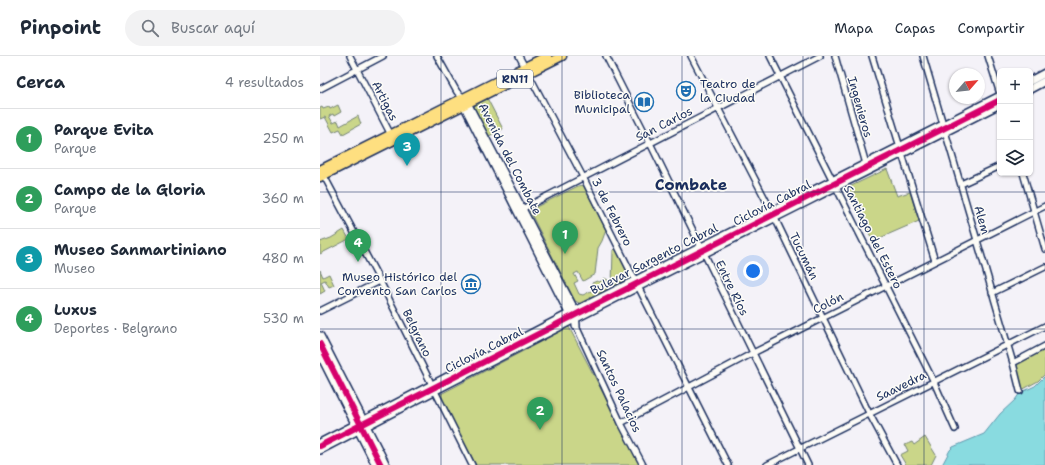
<!DOCTYPE html>
<html lang="es">
<meta charset="utf-8">
<style>
body{margin:0;font-family:"Shantell Sans",sans-serif;background:#f2f2f3;color:#1f2937}
.controls{position:absolute;right:12px;top:12px;display:grid;overflow:hidden;border-radius:6px;box-shadow:0 1px 3px #0004}
.controls button{width:36px;height:36px;display:grid;place-items:center;padding:0;border:0;border-bottom:1px solid #e0e1e3;background:#fff;color:#1f2937;font:20px sans-serif}
.compass{position:absolute;left:629px;top:12px;width:36px;height:36px;border-radius:50%;background:#fff;box-shadow:0 1px 3px #0004;rotate:62deg}
.you{position:absolute;left:433px;top:215px;width:14px;height:14px;margin:-10px;border:3px solid #fff;border-radius:50%;background:#1a73e8;box-shadow:0 0 0 6px #1a73e833}
.badge{display:grid;place-items:center;width:26px;height:26px;border-radius:50%;background:#1f6fb2;color:#fff;font-size:13px;font-weight:700}
.pin{position:absolute;translate:-50% -33px;filter:drop-shadow(0 1px 2px #0008)}
.pin::after{content:'';position:absolute;top:21px;width:14px;height:12px;background:inherit;clip-path:polygon(0 0,100% 0,50% 100%)}
.list{margin:0;padding:0;list-style:none}
h2{display:flex;justify-content:space-between;align-items:center;height:52px;margin:0;padding:0 16px;font-size:17px}
h2 small{font-size:13px;font-weight:400;color:#747a83}
.list li{display:grid;grid-template-columns:26px 1fr auto;gap:12px;align-items:center;box-sizing:border-box;height:60px;padding:0 16px;border-top:1px solid #e0e1e3}
.list b{display:block;font-size:15px;white-space:nowrap}
.list p{margin:0;font-size:13px;white-space:nowrap;color:#747a83}
.list em{font-size:13px;font-style:normal;color:#747a83}
.icon{flex:none;width:22px;height:22px;fill:none;stroke:currentColor;stroke-width:2;stroke-linecap:round;stroke-linejoin:round}
.map{position:relative;flex:none;width:725px;height:409px;overflow:hidden}
header{display:flex;align-items:center;gap:24px;box-sizing:border-box;height:56px;padding:0 20px;background:#fff;border-bottom:1px solid #e0e1e3}
header strong{font-size:19px}
nav{display:flex;gap:22px;margin-inline-start:auto;font-size:14px}
.search{width:280px;height:36px;background:#f2f2f3;display:flex;align-items:center;gap:10px;box-sizing:border-box;padding:0 14px;border-radius:22px;color:#747a83;font-size:15px}
main{display:flex}
aside{flex:1;background:#fff}
.map>svg:first-child{display:block}
.green{fill:#cad689;stroke:#728274}
.water{fill:#89dbe0;stroke:#5d96ac}
.lines{fill:none;stroke-linecap:round;stroke-linejoin:round}
.street-casing{stroke:#1b2f5e;stroke-width:8}
.secondary-casing{stroke:#1b2f5e;stroke-width:10}
.primary-casing{stroke:#1b2f5e;stroke-width:11}
.street{stroke:#fdfcf7;stroke-width:5}
.secondary{stroke:#fdfcf7;stroke-width:7}
.primary{stroke:#fedf80;stroke-width:8}
.cycleway-casing{stroke:#fdfcf7;stroke-width:8}
.cycleway{stroke:#d6006c;stroke-width:6}
.grid{fill:none;stroke:#1b2f5e;stroke-width:1;stroke-opacity:0.55}
.labels{text-anchor:middle;stroke-width:3;stroke-linejoin:round;paint-order:stroke}
.shield{fill:#fdfcf7;stroke:#5f6c8c;stroke-width:1}
.shield-label{font-size:11px;font-weight:bold;fill:#1b2f5e}
.poi-label{font-size:12px;fill:#1b2f5e;stroke:#fdfcf7;text-anchor:end}
.street-label{font-size:12px;fill:#1b2f5e;stroke:#fdfcf7}
.district-label{font-size:16px;font-weight:bold;fill:#1b2f5e;stroke:#fdfcf7}
</style>
<header>
<strong>Pinpoint</strong>
<div class="search"><svg class="icon" aria-label="search" viewBox="0 0 24 24"><circle cx="10" cy="10" r="6"/><path d="M15 15l6 6"/></svg>Buscar aquí</div>
<nav><a>Mapa</a><a>Capas</a><a>Compartir</a></nav>
</header>
<main>
<aside>
<h2>Cerca<small>4 resultados</small></h2>
<ul class="list">
<li><span class="badge" style="background:#2e9e5b">1</span><div><b>Parque Evita</b><p>Parque</p></div><em>250 m</em></li>
<li><span class="badge" style="background:#2e9e5b">2</span><div><b>Campo de la Gloria</b><p>Parque</p></div><em>360 m</em></li>
<li><span class="badge" style="background:#0f9aa8">3</span><div><b>Museo Sanmartiniano</b><p>Museo</p></div><em>480 m</em></li>
<li><span class="badge" style="background:#2e9e5b">4</span><div><b>Luxus</b><p>Deportes · Belgrano</p></div><em>530 m</em></li>
</ul>
</aside>
<div class="map">
<svg width="725" height="409" viewBox="0 0 725 409">
<rect width="100%" height="100%" fill="#f4f2f8"/>
<filter id="ink" filterUnits="userSpaceOnUse"><feTurbulence type="fractalNoise" baseFrequency=".025" numOctaves="2"/><feDisplacementMap in="SourceGraphic" scale="8" xChannelSelector="R" yChannelSelector="G"/><feConvolveMatrix kernelMatrix="1 2 1 2 8 2 1 2 1" color-interpolation-filters="sRGB"/></filter>
<g filter="url(#ink)">
<path class="green" d="M167,42L183,73L169,80L154,51L156,48Z
M18,49L21,56L14,60L13,58L9,60L13,67L18,65L20,70L38,60L41,68L23,78L20,73L13,76L5,61L0,63V52L2,51L3,53L9,51L10,53Z
M567,113L577,140L590,136L599,165L553,185L527,132Z
M263,129L286,174L282,185L278,192L275,218L263,225L258,216L254,218L258,225L254,227L259,238L263,239L275,233L272,227L277,225L280,226L284,222L288,224L287,234L285,237L261,248L255,245L210,156V154L258,130Z
M24,174L29,183L0,198V186L11,182Z
M295,192L310,219L309,224L293,231L292,229L293,194Z
M0,214L3,221L9,218L14,229L9,231L5,224L1,226L5,235L0,238Z
M249,271L320,409H156L119,339Z
M725,290V318L718,325L700,335L693,307Z
M605,381L616,399L611,409H586L580,399L588,395L585,389L592,386L594,389Z"/>
<path class="water" d="M725,320V409H622L630,394L633,391L664,378L680,358L695,344L700,337L715,330Z"/>
<g class="lines">
<g class="street-casing">
<path id="street" d="M30,0L71,79
M117,0L137,36L144,42
M199,0L263,121L408,409
M286,0L330,87L488,409
M371,0L452,156L549,357L577,409
M450,0L614,326L635,373
M515,0L546,108
M552,0L615,205
M603,0L693,307L700,335
M668,0L680,38
M0,33L63,0
M703,117L725,193
M3,118L60,225L152,409
M641,128L680,110
M200,154L500,0
M672,237L725,211
M0,255L60,225
M256,270L301,367L323,409
M693,307L725,290
M301,367L433,297L725,150
M447,409L725,270"/>
</g>
<g class="secondary-casing">
<path id="secondary" d="M710,25L725,17
M710,33L725,25
M145,43L255,255L256,270
M142,45L251,261
M0,280L66,409
M0,298L56,409
M0,387L249,258L680,40
M0,394C225,276 453,163 680,48"/>
</g>
<g class="primary-casing">
<path id="primary" d="M0,114L227,0
M0,121L242,0"/>
</g>
<use href="#street" class="street"/>
<use href="#secondary" class="secondary"/>
<use href="#primary" class="primary"/>
<g class="cycleway-casing">
<path id="cycleway" d="M0,288L61,409
M0,390L259,257L680,44"/>
</g>
<use href="#cycleway" class="cycleway"/>
</g>
</g>
<path class="grid" d="M121,0V409M242,0V409M362,0V409M483,0V409M604,0V409M0,136H725M0,273H725"/>
<defs>
<g id="theatre-ring" transform="scale(1)"><circle r="9.5" fill="#fdfcf7" stroke="#1f6fb2" stroke-width="1.5"/><path d="M-5-5.5Q0-4 5-5.5V0Q5 5 0 6Q-5 5-5 0ZM-3.3-2.5H-1v1.5H-3.3ZM1-2.5H3.3v1.5H1ZM-2.8 1Q0 5.5 2.8 1Z" fill="#1f6fb2"/></g>
<g id="library-ring" transform="scale(1)"><circle r="9.5" fill="#fdfcf7" stroke="#1f6fb2" stroke-width="1.5"/><path d="M-6-4Q-3-5.5-.7-3.5V5Q-3 3-6 4ZM6-4Q3-5.5 .7-3.5V5Q3 3 6 4Z" fill="#1f6fb2"/></g>
<g id="museum-ring" transform="scale(1)"><circle r="9.5" fill="#fdfcf7" stroke="#1f6fb2" stroke-width="1.5"/><path d="M0-6L6-3V-2H-6V-3ZM-5-1h2V3h-2ZM-1-1h2V3h-2ZM3-1h2V3H3ZM-6 4H6V6H-6Z" fill="#1f6fb2"/></g>
</defs>
<g fill-rule="evenodd">
<use href="#theatre-ring" x="366" y="35"/>
<use href="#library-ring" x="324" y="46"/>
<use href="#museum-ring" x="151" y="228"/>
</g>
<g class="labels">
<rect class="shield" x="177" y="14" width="36" height="18" rx="3"/>
<g class="shield-label">
<text x="195" y="27">RN11</text>
</g>
<g class="poi-label">
<text x="380" y="32" text-anchor="start">Teatro de<tspan x="380" dy="14">la Ciudad</tspan></text>
<text x="310" y="43">Biblioteca<tspan x="310" dy="14">Municipal</tspan></text>
<text x="137" y="225">Museo Histórico del<tspan x="137" dy="14">Convento San Carlos</tspan></text>
</g>
<g class="street-label">
<text transform="translate(65 45) rotate(63)" y="4">Artigas</text>
<text transform="translate(540 51) rotate(74)" y="4">Ingenieros</text>
<text transform="translate(344 68) rotate(-27)" y="4">San Carlos</text>
<text transform="translate(190 103) rotate(63)" y="4">Avenida del Combate</text>
<text transform="translate(452 147) rotate(-27)" y="4">Ciclovía Cabral</text>
<text transform="translate(292 156) rotate(63)" y="4">3 de Febrero</text>
<text transform="translate(662 164) rotate(74)" y="4">Alem</text>
<text transform="translate(553 181) rotate(63)" y="4">Santiago del Estero</text>
<text transform="translate(484 200) rotate(64)" y="4">Tucumán</text>
<text transform="translate(334 203) rotate(-27)" y="4">Bulevar Sargento Cabral</text>
<text transform="translate(412 232) rotate(64)" y="4">Entre Ríos</text>
<text transform="translate(508 247) rotate(-27)" y="4">Colón</text>
<text transform="translate(97 277) rotate(64)" y="4">Belgrano</text>
<text transform="translate(164 294) rotate(-27)" y="4">Ciclovía Cabral</text>
<text transform="translate(581 330) rotate(-26)" y="4">Saavedra</text>
<text transform="translate(299 335) rotate(65)" y="4">Santos Palacios</text>
</g>
<g class="district-label">
<text x="371" y="134">Combate</text>
</g>
</g>
</svg>
<div class="controls">
<button>+</button>
<button>−</button>
<button><svg class="icon" aria-label="layers" viewBox="0 0 24 24"><path d="M12 4l9 5-9 5-9-5zM3 14l9 5 9-5"/></svg></button>
</div>
<svg class="compass" viewBox="-18 -18 36 36"><path d="M0-13l5 13h-10z" fill="#e53935"/><path d="M0 13l5-13h-10z" fill="#747a83"/></svg>
<div class="you"></div>
<div class="pin badge" style="left:245px;top:198px;background:#2e9e5b">1</div>
<div class="pin badge" style="left:220px;top:374px;background:#2e9e5b">2</div>
<div class="pin badge" style="left:87px;top:110px;background:#0f9aa8">3</div>
<div class="pin badge" style="left:38px;top:206px;background:#2e9e5b">4</div>
</div>
</main>
